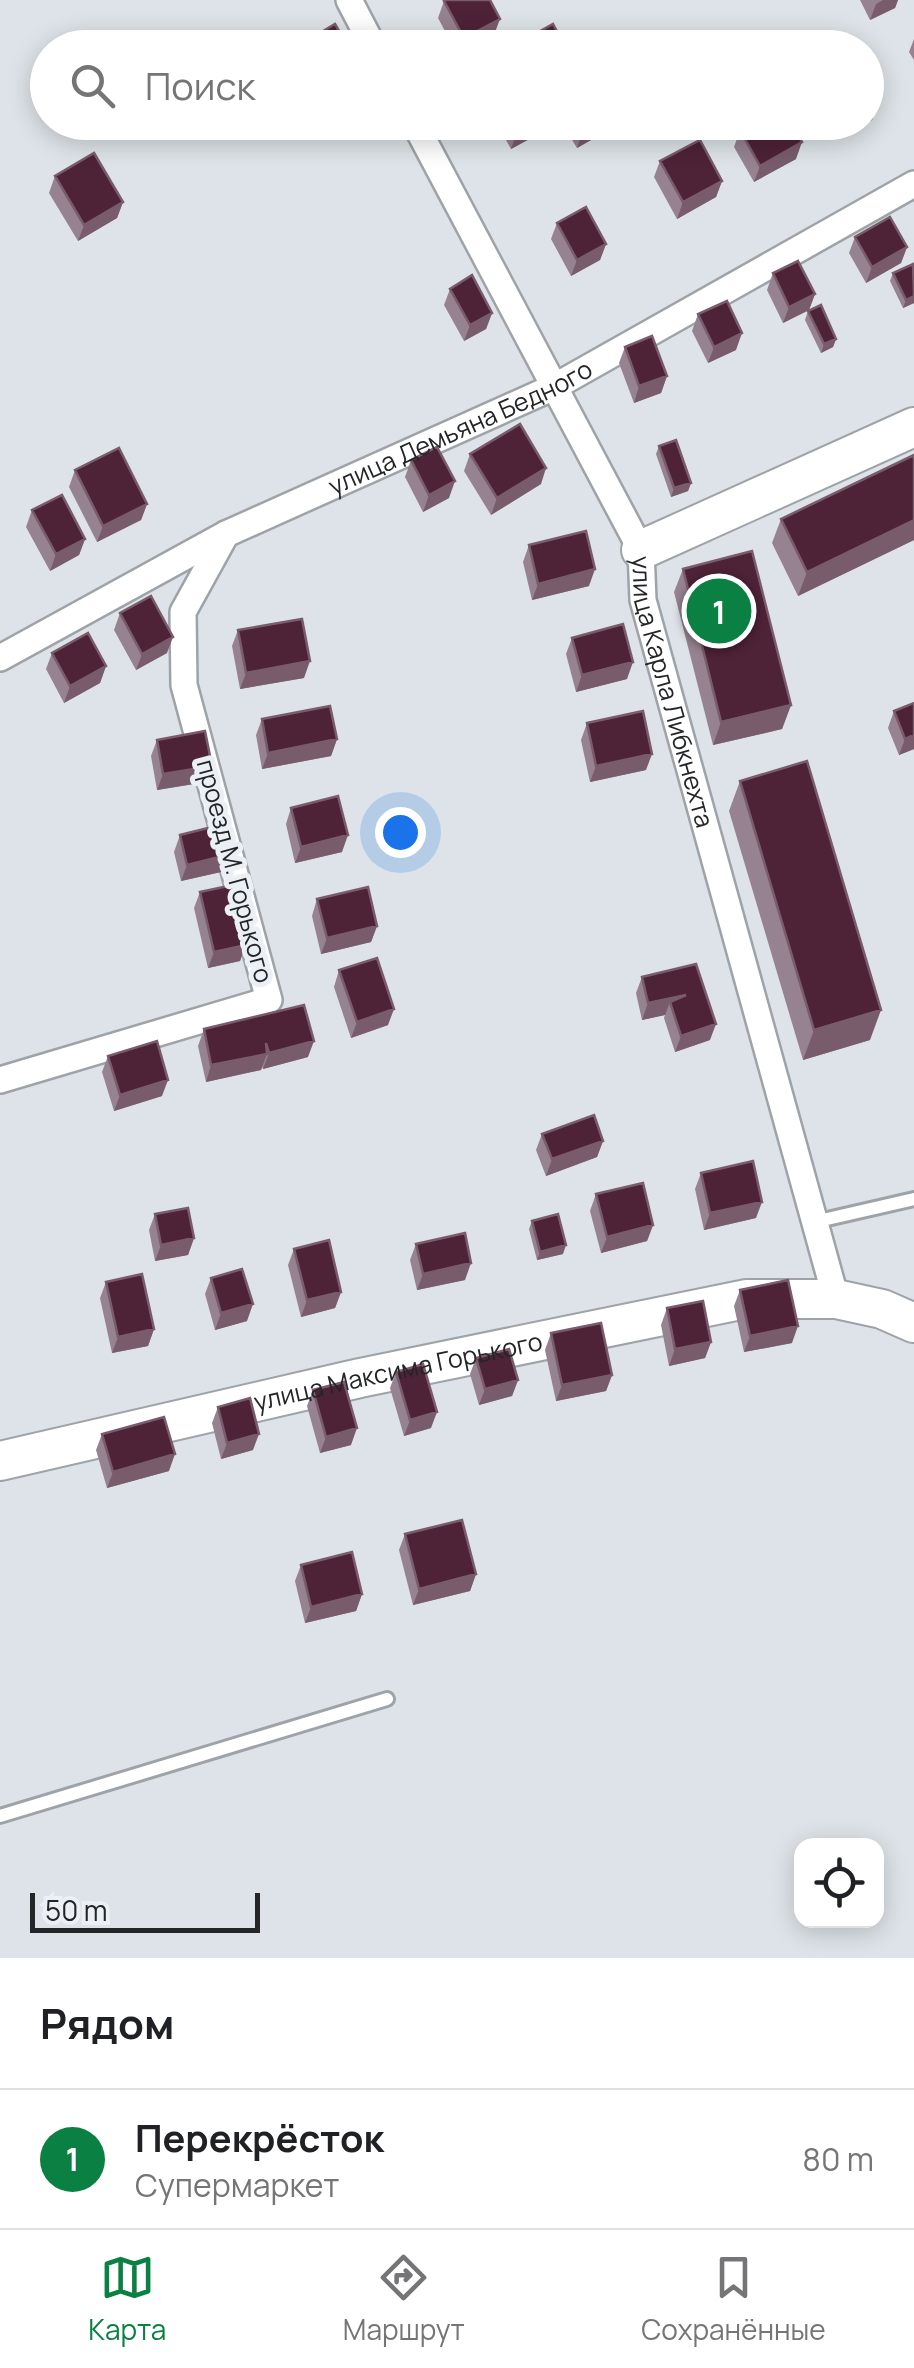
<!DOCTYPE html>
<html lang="ru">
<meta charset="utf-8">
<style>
body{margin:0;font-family:Manrope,sans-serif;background:#f2f2f2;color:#202124}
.controls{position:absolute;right:30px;bottom:30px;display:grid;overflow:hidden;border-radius:20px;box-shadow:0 5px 25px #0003}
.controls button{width:90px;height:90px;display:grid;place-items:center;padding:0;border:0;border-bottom:2px solid #e0e0e0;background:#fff;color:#202124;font:50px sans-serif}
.scale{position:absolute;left:30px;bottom:25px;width:230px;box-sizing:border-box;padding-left:10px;border:5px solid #232527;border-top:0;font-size:28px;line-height:35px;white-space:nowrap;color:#232527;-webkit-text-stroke:8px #eaf0f5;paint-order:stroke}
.you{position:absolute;left:400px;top:832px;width:35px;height:35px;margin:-25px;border:8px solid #fff;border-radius:50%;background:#1a73e8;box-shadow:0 0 0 15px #1a73e833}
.badge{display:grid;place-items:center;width:65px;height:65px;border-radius:50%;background:#0b8043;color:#fff;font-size:32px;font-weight:700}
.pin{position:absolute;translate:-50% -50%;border:5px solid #fff;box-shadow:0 2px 10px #0006}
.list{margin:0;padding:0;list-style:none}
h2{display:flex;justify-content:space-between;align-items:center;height:130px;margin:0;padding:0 40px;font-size:42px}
h2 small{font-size:32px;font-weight:400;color:#757577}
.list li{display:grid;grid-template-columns:65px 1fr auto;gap:30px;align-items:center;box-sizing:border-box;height:140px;padding:0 40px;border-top:2px solid #e0e0e0}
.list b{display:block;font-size:38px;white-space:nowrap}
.list p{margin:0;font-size:32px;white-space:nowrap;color:#757577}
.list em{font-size:32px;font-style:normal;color:#757577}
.icon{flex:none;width:55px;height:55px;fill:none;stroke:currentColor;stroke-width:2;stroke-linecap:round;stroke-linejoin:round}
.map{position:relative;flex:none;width:914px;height:1958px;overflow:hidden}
.search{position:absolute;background:#fff;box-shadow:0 5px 25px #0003;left:30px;right:30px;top:30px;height:110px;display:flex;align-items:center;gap:25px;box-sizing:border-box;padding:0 35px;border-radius:55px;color:#757577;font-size:38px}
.sheet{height:270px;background:#fff}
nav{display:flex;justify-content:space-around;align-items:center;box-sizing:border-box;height:140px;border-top:2px solid #e0e0e0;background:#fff;font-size:28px;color:#757577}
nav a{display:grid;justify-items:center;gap:5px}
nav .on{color:#0b8043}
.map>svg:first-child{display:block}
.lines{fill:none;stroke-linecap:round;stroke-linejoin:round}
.lane-casing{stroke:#9ea3a8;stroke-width:18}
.street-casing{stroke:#9ea3a8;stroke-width:30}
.secondary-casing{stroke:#9ea3a8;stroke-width:42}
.lane{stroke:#fff;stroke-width:12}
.street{stroke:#fff;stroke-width:25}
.secondary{stroke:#fff;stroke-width:38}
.wall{fill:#968290}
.shaded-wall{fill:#795c6c}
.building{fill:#4e2237;stroke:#795c6c;stroke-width:2.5}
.labels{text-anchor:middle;stroke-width:10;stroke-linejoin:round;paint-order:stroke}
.street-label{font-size:25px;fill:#232527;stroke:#eaf0f5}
</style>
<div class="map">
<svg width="914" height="1958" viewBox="0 0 914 1958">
<rect width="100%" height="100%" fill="#dde3e8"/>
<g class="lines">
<g class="lane-casing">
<path id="lane" d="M814,1222L914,1199
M0,1816L387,1699"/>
</g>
<g class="street-casing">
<g id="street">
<path d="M349,0L374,48"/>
<path id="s1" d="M414,122L641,550L643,600L836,1299"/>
<path id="s2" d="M0,658L226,534L554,387L914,184"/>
<path d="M0,1080L269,1000L184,685L183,612L226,534"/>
</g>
</g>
<g class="secondary-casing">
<g id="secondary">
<path d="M641,550L914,427"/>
<path id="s3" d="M0,1461L360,1378L746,1299H836L882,1309L914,1323"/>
</g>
</g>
<use href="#lane" class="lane"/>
<use href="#street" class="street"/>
<use href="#secondary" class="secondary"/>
</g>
<path class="wall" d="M860,0H898L895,8L870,20Z
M444,1L494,35L471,48H454L438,18Z
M914,39V60L909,52Z
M878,103L872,120L841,136L834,122H866Z
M496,122H547L544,131L511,149Z
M569,122H607L608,123L605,132L577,148L566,130Z
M740,130L796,159L754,182L734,147Z
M660,161L722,181L716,197L677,219L654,177Z
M55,176L123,202L117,218L78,241L49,193Z
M557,223L606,244L600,260L571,276L551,239Z
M855,237L907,247L901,263L866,283L849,253Z
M914,266V303L903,308L890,281L893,273Z
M773,273L815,294L809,310L783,323L767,290Z
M450,289L492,313L486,329L464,341L444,305Z
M808,311L836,339L833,347L821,353L805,320Z
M698,314L736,350L708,363L692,331Z
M625,347L667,376L661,393L634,403L619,363Z
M659,446L691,483L688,491L671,497L656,454Z
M470,454L541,484L491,515L464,471Z
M914,455V540L798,596L772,543L781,519Z
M411,460L449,498L423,512L405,477Z
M75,470L147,504L141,520L97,542L69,487Z
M32,510L85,539L79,555L50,571L26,527Z
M529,545L589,586L532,600L523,562Z
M683,569L791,705L782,729L713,745L674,592Z
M120,613L167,653L136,670L114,630Z
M238,630L304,678L240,689L232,646Z
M572,638L627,679L576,692L566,654Z
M52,653L106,666L100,683L64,703L46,669Z
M894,711L914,749L899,755L888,728Z
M262,719L337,739L331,756L262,769L256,735Z
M587,723L646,770L590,782L581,740Z
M157,740L212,766L206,782L157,790L151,756Z
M740,781L870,1040L803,1060L729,811Z
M291,808L342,852L295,863L286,824Z
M180,835L227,855L221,872L181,881L174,852Z
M200,892L246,945L240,961L208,968L194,908Z
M317,899L377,926L371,942L321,954L312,916Z
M339,970L388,1025L351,1038L334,987Z
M642,977L710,1040L675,1052L664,1018L665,1015L642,1020L636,993Z
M204,1029L308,1057L263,1069L262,1067L261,1070L206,1082L198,1046Z
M108,1056L162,1096L114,1111L102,1072Z
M542,1134L603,1141L597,1157L546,1176L536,1150Z
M701,1173L756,1218L704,1230L695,1189Z
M596,1194L653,1225L647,1241L601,1253L590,1211Z
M155,1214L194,1238L188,1255L155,1261L149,1230Z
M532,1221L563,1254L537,1260L529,1229Z
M416,1244L465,1280L417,1290L410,1260Z
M294,1249L341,1292L335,1308L301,1317L288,1265Z
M211,1278L247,1321L215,1330L205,1294Z
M106,1282L154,1329L148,1346L112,1353L100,1298Z
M740,1290L792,1343L744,1352L734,1306Z
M667,1308L711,1342L705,1358L669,1366L661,1325Z
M551,1333L612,1375L606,1391L556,1401L545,1350Z
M476,1358L518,1380L512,1396L479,1405L470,1374Z
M396,1372L431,1428L404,1436L390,1388Z
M313,1390L351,1445L320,1453L307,1406Z
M218,1407L253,1450L221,1459L212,1423Z
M102,1434L169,1471L107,1488L96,1450Z
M405,1534L476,1574L470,1591L413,1605L399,1550Z
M301,1565L362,1594L356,1611L305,1623L295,1581Z"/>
<path class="shaded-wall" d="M883,0H898L895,8L870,20L876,4Z
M500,19L494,35L471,48H460L464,38Z
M878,103L872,120L841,136L846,122H866V110Z
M536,122H547L544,131L511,149L517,133Z
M608,123L605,132L577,148L580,139Z
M802,142L796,159L754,182L760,166Z
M722,181L716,197L677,219L683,202Z
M123,202L117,218L78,241L84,225Z
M606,244L600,260L571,276L577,260Z
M907,247L901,263L866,283L872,267Z
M815,294L809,310L783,323L789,307Z
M914,296V303L903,308L906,300Z
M492,313L486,329L464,341L470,325Z
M742,333L736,350L708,363L714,347Z
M836,339L833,347L821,353L824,344Z
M667,376L661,393L634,403L639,386Z
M546,468L541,484L491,515L497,498Z
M455,481L449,498L423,512L429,495Z
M691,483L688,491L671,497L674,488Z
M147,504L141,520L97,542L103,526Z
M914,520V540L798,596L807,572Z
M85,539L79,555L50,571L56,554Z
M595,569L589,586L532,600L538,584Z
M173,637L167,653L136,670L142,654Z
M310,661L304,678L240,689L246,673Z
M633,662L627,679L576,692L582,675Z
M106,666L100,683L64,703L70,686Z
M791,705L782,729L713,745L721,722Z
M914,735V749L899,755L905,739Z
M337,739L331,756L262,769L268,753Z
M652,754L646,770L590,782L596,766Z
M212,766L206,782L157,790L163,774Z
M348,835L342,852L295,863L301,847Z
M227,855L221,872L181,881L187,865Z
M377,926L371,942L321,954L327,938Z
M246,945L240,961L208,968L214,952Z
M686,995L670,1002L665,1015L642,1020L648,1003Z
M394,1009L388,1025L351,1038L357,1022Z
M881,1010L870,1040L803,1060L814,1030Z
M716,1024L710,1040L675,1052L681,1036Z
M314,1041L308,1057L263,1069L269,1053Z
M267,1054L261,1070L206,1082L211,1065Z
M168,1080L162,1096L114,1111L120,1095Z
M603,1141L597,1157L546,1176L552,1159Z
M762,1202L756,1218L704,1230L710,1213Z
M653,1225L647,1241L601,1253L607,1237Z
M194,1238L188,1255L155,1261L161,1245Z
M566,1245L563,1254L537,1260L540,1252Z
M471,1263L465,1280L417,1290L423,1274Z
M341,1292L335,1308L301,1317L307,1300Z
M253,1304L247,1321L215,1330L221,1313Z
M798,1326L792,1343L744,1352L750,1336Z
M154,1329L148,1346L112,1353L118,1337Z
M711,1342L705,1358L669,1366L675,1349Z
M612,1375L606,1391L556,1401L562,1385Z
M518,1380L512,1396L479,1405L485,1389Z
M437,1412L431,1428L404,1436L410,1420Z
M357,1428L351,1445L320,1453L326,1437Z
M259,1434L253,1450L221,1459L227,1443Z
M175,1454L169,1471L107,1488L113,1472Z
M476,1574L470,1591L413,1605L419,1589Z
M362,1594L356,1611L305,1623L311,1607Z"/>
<path class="building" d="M446,0H490L500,19L464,38L444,1Z
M335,24L349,48H302L300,45Z
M553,24L565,46L563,48H530L526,39Z
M866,81L878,103L866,110Z
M511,122H536L517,133Z
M570,122H607L608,123L580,139Z
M754,122H790L802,142L760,166L740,130Z
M700,140L722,181L683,202L660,161Z
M94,153L123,202L84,225L55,176Z
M586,207L606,244L577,260L557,223Z
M890,217L907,247L872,267L855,237Z
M798,261L815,294L789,307L773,273Z
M913,264L914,296L906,300L893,273Z
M472,275L492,313L470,325L450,289Z
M727,301L742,333L714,347L698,314Z
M821,305L836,339L824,344L808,311Z
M652,336L667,376L639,386L625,347Z
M520,424L546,468L497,498L470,454Z
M676,440L691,483L674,488L659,446Z
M437,447L455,481L429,495L411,460Z
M119,448L147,504L103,526L75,470Z
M914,455V520L807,572L781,519Z
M62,495L85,539L56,554L32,510Z
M586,531L595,569L538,584L529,545Z
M752,551L791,705L721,722L683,569Z
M151,596L173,637L142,654L120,613Z
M302,619L310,661L246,673L238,630Z
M623,624L633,662L582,675L572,638Z
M88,633L106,666L70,686L52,653Z
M914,703V735L905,739L894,711Z
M330,706L337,739L268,753L262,719Z
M643,711L652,754L596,766L587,723Z
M205,731L212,766L163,774L157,740Z
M807,761L881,1010L814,1030L740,781Z
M338,796L348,835L301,847L291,808Z
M220,825L227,855L187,865L180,835Z
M233,885L246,945L214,952L200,892Z
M368,887L377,926L327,938L317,899Z
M377,958L394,1009L357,1022L339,970Z
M696,964L716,1024L681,1036L670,1002L686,995L648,1003L642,977Z
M304,1005L314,1041L269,1053L266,1043L267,1054L211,1065L204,1029Z
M157,1041L168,1080L120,1095L108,1056Z
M594,1115L603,1141L552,1159L542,1134Z
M753,1161L762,1202L710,1213L701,1173Z
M643,1183L653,1225L607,1237L596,1194Z
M188,1208L194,1238L161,1245L155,1214Z
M558,1214L566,1245L540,1252L532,1221Z
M465,1233L471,1263L423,1274L416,1244Z
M329,1240L341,1292L307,1300L294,1249Z
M242,1269L253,1304L221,1313L211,1278Z
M142,1274L154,1329L118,1337L106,1282Z
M788,1280L798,1326L750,1336L740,1290Z
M703,1301L711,1342L675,1349L667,1308Z
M601,1323L612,1375L562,1385L551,1333Z
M509,1349L518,1380L485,1389L476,1358Z
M423,1364L437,1412L410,1420L396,1372Z
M344,1382L357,1428L326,1437L313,1390Z
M250,1398L259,1434L227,1443L218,1407Z
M164,1417L175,1454L113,1472L102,1434Z
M462,1520L476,1574L419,1589L405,1534Z
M352,1552L362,1594L311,1607L301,1565Z"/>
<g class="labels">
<g class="street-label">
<text dy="9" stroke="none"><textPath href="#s2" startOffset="515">улица Демьяна Бедного</textPath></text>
<text dy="9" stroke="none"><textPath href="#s1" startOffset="630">улица Карла Либкнехта</textPath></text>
<text transform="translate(235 871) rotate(75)" y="9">проезд М. Горького</text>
<text dy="9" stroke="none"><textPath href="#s3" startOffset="408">улица Максима Горького</textPath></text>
</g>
</g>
</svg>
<div class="controls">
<button><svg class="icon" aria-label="locate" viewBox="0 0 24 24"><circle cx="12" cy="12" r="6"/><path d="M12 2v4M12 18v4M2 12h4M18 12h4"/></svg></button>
</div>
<div class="scale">50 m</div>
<div class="you"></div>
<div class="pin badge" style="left:719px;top:611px">1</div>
<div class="search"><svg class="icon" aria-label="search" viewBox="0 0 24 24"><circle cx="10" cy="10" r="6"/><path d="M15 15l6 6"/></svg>Поиск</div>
</div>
<section class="sheet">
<h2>Рядом<small></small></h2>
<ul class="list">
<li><span class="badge">1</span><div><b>Перекрёсток</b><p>Супермаркет</p></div><em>80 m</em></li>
</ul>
</section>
<nav>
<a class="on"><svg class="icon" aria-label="map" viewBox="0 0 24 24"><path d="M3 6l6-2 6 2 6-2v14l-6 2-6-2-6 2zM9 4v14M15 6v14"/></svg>Карта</a>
<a><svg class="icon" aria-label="directions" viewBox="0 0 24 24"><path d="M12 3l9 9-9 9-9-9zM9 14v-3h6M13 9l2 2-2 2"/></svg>Маршрут</a>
<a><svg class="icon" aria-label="saved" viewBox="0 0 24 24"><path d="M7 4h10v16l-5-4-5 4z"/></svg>Сохранённые</a>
</nav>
